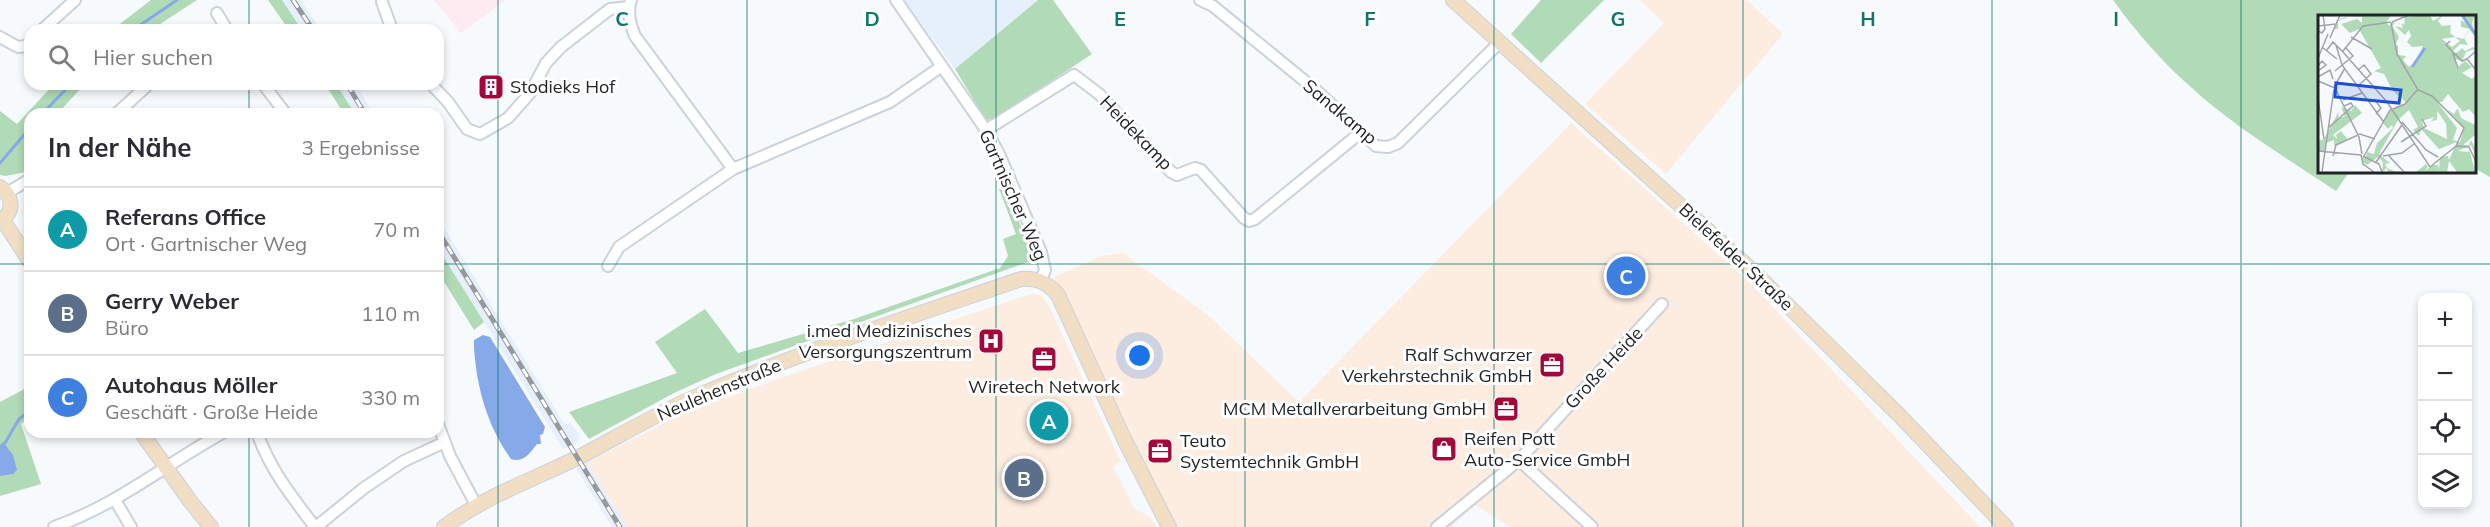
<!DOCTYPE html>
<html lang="de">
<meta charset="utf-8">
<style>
body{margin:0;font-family:Mulish,sans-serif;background:#f7f7f7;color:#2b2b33}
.controls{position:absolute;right:18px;bottom:18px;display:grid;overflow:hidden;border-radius:12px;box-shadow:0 3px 9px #0003}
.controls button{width:54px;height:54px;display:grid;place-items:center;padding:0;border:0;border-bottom:2px solid #e1e1e2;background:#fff;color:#2b2b33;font:30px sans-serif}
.you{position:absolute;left:1140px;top:356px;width:21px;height:21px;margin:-15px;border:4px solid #fff;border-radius:50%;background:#1a73e8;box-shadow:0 0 0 9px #1a73e833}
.badge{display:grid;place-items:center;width:39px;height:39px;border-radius:50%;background:#7c3aed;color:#fff;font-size:20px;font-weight:700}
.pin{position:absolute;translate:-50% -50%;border:3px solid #fff;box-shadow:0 2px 6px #0006}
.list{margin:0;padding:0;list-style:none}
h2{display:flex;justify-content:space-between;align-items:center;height:78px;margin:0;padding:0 24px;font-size:26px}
h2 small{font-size:20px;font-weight:400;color:#7c7c81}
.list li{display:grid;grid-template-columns:39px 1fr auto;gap:18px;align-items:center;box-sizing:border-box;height:84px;padding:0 24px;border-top:2px solid #e1e1e2}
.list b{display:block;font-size:22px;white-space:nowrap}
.list p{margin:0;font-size:20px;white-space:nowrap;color:#7c7c81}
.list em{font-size:20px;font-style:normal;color:#7c7c81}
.icon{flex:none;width:33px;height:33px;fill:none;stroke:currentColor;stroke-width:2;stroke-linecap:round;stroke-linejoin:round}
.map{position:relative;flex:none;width:2490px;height:527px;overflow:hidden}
.search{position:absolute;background:#fff;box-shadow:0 3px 9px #0003;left:24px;top:24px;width:420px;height:66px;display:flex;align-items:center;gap:15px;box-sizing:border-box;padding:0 21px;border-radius:18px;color:#7c7c81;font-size:22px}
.panel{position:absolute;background:#fff;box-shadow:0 3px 9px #0003;left:24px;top:108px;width:420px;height:330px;border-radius:18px}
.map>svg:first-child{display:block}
.built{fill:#e6f0fc}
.industrial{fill:#fdece0}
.education{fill:#feeaf1}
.green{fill:#b1dab6}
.water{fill:#86aae9}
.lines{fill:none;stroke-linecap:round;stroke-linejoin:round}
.stream{stroke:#86aae9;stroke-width:3}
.street-casing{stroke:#cad2da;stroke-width:14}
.secondary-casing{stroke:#cad2da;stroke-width:16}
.street{stroke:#fff;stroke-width:10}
.secondary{stroke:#f1dec5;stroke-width:14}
.rail-casing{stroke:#96999c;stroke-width:5}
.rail{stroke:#fff;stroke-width:3;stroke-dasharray:9;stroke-linecap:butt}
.grid{fill:none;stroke:#0f766e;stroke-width:1.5;stroke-opacity:0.55}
.labels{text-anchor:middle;stroke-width:6;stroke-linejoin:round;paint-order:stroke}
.poi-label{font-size:18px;fill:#212326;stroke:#fff;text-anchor:start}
.street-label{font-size:18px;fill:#212326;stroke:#fff}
.inset-river{fill:none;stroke:#86aae9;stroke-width:3}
.inset-road{fill:none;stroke:#a1a4a7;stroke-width:1.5}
.view{fill:#1d4ed8;fill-opacity:0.15;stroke:#1d4ed8;stroke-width:3}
.inset-edge{fill:none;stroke:#212326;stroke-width:3}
.grid-label{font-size:20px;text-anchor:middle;font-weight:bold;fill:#0f766e;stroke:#fff;stroke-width:6;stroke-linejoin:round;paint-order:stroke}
</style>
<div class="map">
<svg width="2490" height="527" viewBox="0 0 2490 527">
<rect width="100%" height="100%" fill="#f7fafd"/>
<path class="built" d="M282,0H301L321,30H302Z
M904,0H1038L955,69Z
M336,84H355L374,114H355Z
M438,218L565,425L570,423L579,434L578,442L563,449L484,322L438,248Z
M587,462L628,527H612L576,468Z"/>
<path class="industrial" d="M1640,0H1747L1783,34L1666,174L1585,104L1664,23Z
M1571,123L1750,283L1980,527H1510L1475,505L1451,527H1177L1160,499L1054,277L1102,256L1123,253L1209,316L1299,402Z
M1034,293L1043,297L1050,308L1121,462L1113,466L1134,508L1150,517L1157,527H628L587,462L678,416L780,378Z"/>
<path class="education" d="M434,0H506L461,33Z"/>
<path class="green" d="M151,0H197L151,30H112Z
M268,0H282L302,30H289Z
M1038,0H1053L1092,54L994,119L986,120L955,69Z
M1541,0H1604L1541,63L1511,34Z
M2113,0H2490V177L2474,168V16H2319V171H2350L2336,191C2288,159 2236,128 2193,89C2163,63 2136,32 2113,0Z
M54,84H85L57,114H30V171L6,176L0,175V111L17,124Z
M325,84H336L355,114H344Z
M999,189L1006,190L1033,255L1032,260L1028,262L716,374L676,392L589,439L569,412L677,373L655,342L705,309L738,353L854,319L1000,268L1008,256L1003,239L1016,234Z
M438,248L484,322L474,330L438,272Z
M30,386V417L21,424L41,484L0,496V402Z"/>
<path class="water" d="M483,335L490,337L545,427L543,434L540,435L541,444H537C530,453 524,463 511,459C487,425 477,389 474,348V340Z
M3,442L13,455L17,470L13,474L0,476V445Z"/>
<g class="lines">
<path class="stream" d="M133,30L177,0
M42,114L71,84
M0,163L30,128
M5,443L19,419L30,411"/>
<g class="street-casing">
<path id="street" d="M631,0C627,13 630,24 635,36L733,169
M896,0L986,130L999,154L1041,252L1045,270L1041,280
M1200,0L1213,6L1317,91L1376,146L1388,147L1398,143L1500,42
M382,2L392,30
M217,13L227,30
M42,30L75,0
M0,37L18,47L26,46L30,42
M263,84L286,114
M431,84L448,102L467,129L480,134L508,118L530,93L546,63L561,47L610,9L629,7
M116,114L149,84
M986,130L1074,75L1099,94L1171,172L1177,175L1195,168L1201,170L1244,218L1249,221L1255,219L1360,133
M7,193L30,179
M608,266L619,247L733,169L890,102L942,66
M438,424L450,456L476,505
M257,432C269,468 292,497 315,527
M1519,460L1592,527
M115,500L131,527
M54,527C117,505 166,464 224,432
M316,527L364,488L404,461L445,442
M1437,527L1519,460L1662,304"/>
</g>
<g class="secondary-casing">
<path id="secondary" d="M1453,0L1754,272L1901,417L2006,527
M0,187C13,196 15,212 0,221
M3,220L30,262
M141,432L190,501L211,527
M444,527C484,497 532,480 577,458C616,438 654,415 695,397C801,352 912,316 1021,279C1037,278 1047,282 1058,295L1124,439L1169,527"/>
</g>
<use href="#street" class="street"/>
<use href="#secondary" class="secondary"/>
<g class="rail-casing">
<path id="rail" d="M293,0L313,30
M347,84L365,114
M438,231L620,527"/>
</g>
<use href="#rail" class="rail"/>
</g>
<path class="grid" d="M249,0V30M498,0V527M747,0V527M996,0V527M1245,0V527M1494,0V527M1743,0V527M1992,0V527M2241,0V527M249,84V114M0,264H30M438,264H2490M249,432V527"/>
<defs>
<g id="building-square" transform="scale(1.35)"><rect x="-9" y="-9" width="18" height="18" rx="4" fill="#a30638" stroke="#fff"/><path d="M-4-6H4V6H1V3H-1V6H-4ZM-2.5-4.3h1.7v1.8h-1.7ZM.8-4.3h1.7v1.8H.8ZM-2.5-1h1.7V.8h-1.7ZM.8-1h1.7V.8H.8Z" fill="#fff"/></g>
<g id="hospital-square" transform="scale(1.35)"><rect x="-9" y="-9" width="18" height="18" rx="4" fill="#a30638" stroke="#fff"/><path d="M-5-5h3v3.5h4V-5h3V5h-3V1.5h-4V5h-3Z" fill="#fff"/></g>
<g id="office-square" transform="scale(1.35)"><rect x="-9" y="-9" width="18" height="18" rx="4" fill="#a30638" stroke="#fff"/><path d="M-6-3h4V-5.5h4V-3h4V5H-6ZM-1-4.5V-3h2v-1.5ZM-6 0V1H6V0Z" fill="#fff"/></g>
<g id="shop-square" transform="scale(1.35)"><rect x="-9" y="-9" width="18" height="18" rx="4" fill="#a30638" stroke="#fff"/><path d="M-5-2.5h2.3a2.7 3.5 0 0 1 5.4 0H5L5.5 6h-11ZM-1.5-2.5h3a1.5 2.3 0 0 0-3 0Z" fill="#fff"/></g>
</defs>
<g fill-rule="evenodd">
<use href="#building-square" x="491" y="87"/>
<use href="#hospital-square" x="991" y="341"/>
<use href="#office-square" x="1044" y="359"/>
<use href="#office-square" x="1552" y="365"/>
<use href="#office-square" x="1506" y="409"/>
<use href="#shop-square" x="1444" y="449"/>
<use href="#office-square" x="1160" y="451"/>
</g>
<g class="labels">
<g class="poi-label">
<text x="510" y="93">Stodieks Hof</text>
<text x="972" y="337" text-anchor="end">i.med Medizinisches<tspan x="972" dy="21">Versorgungszentrum</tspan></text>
<text x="1532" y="361" text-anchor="end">Ralf Schwarzer<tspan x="1532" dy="21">Verkehrstechnik GmbH</tspan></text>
<text x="1044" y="393" text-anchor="middle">Wiretech Network</text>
<text x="1486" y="415" text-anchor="end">MCM Metallverarbeitung GmbH</text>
<text x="1464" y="445">Reifen Pott<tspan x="1464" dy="21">Auto-Service GmbH</tspan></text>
<text x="1180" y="447">Teuto<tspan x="1180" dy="21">Systemtechnik GmbH</tspan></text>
</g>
<g class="street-label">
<text transform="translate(1340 112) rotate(40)" y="6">Sandkamp</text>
<text transform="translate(1136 133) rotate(46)" y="6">Heidekamp</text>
<text transform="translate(1013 195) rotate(66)" y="6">Gartnischer Weg</text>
<text transform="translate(1736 257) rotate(43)" y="6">Bielefelder Straße</text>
<text transform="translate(1604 368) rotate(-47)" y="6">Große Heide</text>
<text transform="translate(719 390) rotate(-23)" y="6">Neulehenstraße</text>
</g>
</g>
<g transform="translate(2318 15)">
<rect width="158" height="158" fill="#f7fafd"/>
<path d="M31,0H73L68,8L72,11L73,7L77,8L74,11L81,22L77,31L80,30V40L88,41L85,45L90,51H95L105,31L94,32L89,27L93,21L91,15L87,20L77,11L85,13L83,8L86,10L87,2L112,0L115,6L125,0L120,6L124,11L133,10L132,18L137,22L124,24L134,32L142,26L137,22L145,24L152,14L143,12V5L147,8L144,0H157L154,8L157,21L152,15L146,23L150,30L142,29L135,36L138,39L144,33L147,36L155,32L157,34L148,37L144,46L137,44L139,53L147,46L154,52L144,58L154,64L157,61V101L151,94L145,97L130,79L124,87H119L139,113L135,125L142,127L146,113L129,94L136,99L139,94H140L143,103L157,110V120L145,130H151L153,125L157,133V139L153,130L140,136L152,137L157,157H139L131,146L129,157H98L108,149L110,152L106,157L114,150H120L121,155L122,142L130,141L131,145L139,127L121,134L103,114L101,121L95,115L100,112L91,95L80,105L61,139L72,148L67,149L69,153L78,157H70L69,153L64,157L65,147L60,142L49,150L44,147V142L48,143L49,137L56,139L59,128L75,113L74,110L70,114L65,108L72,95L89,88L75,76L66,59L56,56L63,53L41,14L32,18L23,9L39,4L44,8V2L29,1L28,3L20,6V14H16L19,6ZM119,96L123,101L128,109L129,124L106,113L104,106L117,102L113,106L119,105ZM37,90L44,98L15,120L19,124L18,120L23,116L30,125L16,131V125L8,128V138L0,135V126L6,124L21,96L20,104L27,101L23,92L33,96Z" fill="#b1dab6" fill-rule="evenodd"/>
<path class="inset-river" d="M144,0L158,20M94,52L107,33"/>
<path class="inset-road" d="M74,7L91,0M0,11L18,9M0,16L4,18L7,14L5,0M33,22L54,34M12,23L22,0M132,26L128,30L144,46L149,44M18,30L24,50L65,106M4,32L19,44M9,35L15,27L25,37L69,87L112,152L138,131L146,113L114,81L100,75L79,39L73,8M25,36L45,11L73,7M158,36L149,44L158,55M139,39H135L140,53M0,43L10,19M40,55L46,50L53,59L41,70M0,56L8,50L4,46L0,51M17,56L35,41L27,32M0,62L12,55L15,64M0,66L17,73L41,122L44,139M16,72L27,53M0,83L6,124M56,84L63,93L58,99M25,85L44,78M84,107L108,135L120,142M10,113L35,91L33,88L26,91M83,127L108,111L104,104M138,131L151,132L158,147M0,136L43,140M43,140L45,149L56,157M15,141L18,130L42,119L57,124M45,141L61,149L64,157M46,141L72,95L87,89L100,74M65,141L84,138L96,129M71,141L86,157M58,147L84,110M4,157L16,74"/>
<path class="view" d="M18,68L83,75L81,88L17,82Z"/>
<rect width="158" height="158" class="inset-edge"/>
</g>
<g class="grid-label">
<text x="622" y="26">C</text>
<text x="872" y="26">D</text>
<text x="1120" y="26">E</text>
<text x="1370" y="26">F</text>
<text x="1618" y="26">G</text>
<text x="1868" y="26">H</text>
<text x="2116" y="26">I</text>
</g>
</svg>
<div class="controls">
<button>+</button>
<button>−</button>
<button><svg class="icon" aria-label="locate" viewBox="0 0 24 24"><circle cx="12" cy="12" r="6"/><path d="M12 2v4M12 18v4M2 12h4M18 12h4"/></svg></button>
<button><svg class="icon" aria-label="layers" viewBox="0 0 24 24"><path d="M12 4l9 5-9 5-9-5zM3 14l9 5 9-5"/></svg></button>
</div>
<div class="you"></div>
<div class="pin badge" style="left:1049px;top:421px;background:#0f9aa8">A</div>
<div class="pin badge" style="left:1024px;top:478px;background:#5c6f8a">B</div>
<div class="pin badge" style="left:1626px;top:276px;background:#3f7fe0">C</div>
<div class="search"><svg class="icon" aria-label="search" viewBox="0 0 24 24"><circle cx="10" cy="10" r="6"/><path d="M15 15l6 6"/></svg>Hier suchen</div>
<section class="panel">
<h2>In der Nähe<small>3 Ergebnisse</small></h2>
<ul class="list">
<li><span class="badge" style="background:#0f9aa8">A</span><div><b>Referans Office</b><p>Ort · Gartnischer Weg</p></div><em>70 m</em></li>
<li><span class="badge" style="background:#5c6f8a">B</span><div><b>Gerry Weber</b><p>Büro</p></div><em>110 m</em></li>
<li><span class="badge" style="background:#3f7fe0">C</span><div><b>Autohaus Möller</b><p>Geschäft · Große Heide</p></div><em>330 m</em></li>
</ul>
</section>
</div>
